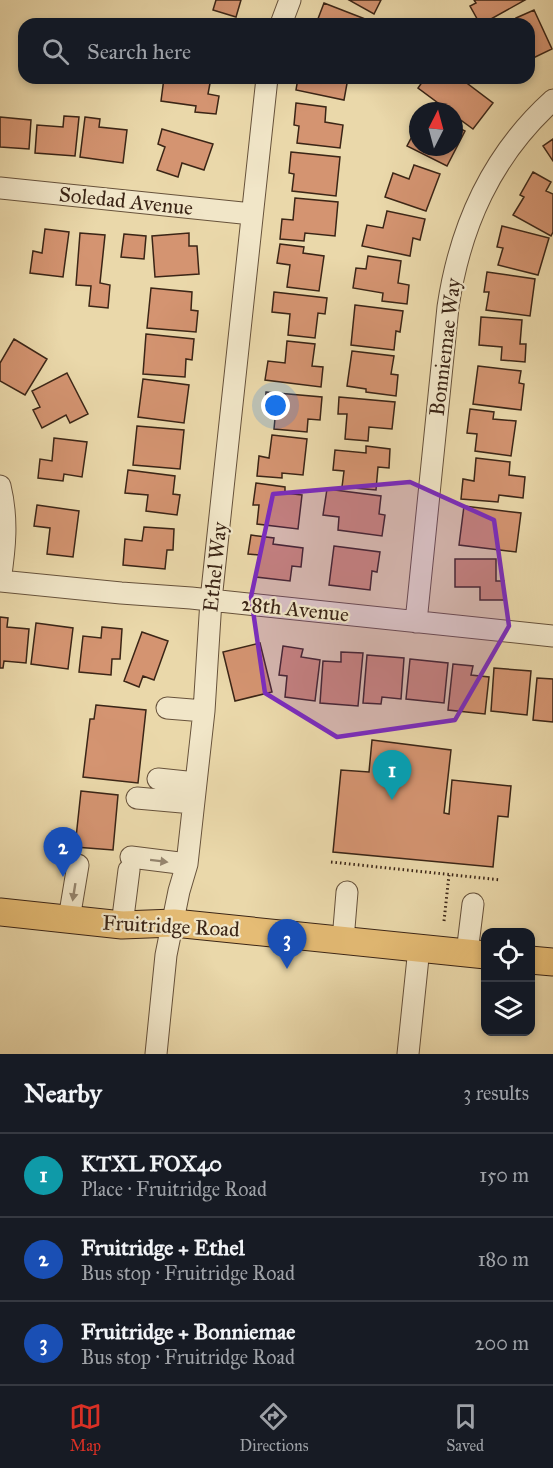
<!DOCTYPE html>
<meta charset="utf-8">
<style>
body{margin:0;font-family:"IM FELL Great Primer",serif;background:#242831;color:#f1f3f6}
.controls{position:absolute;right:18px;bottom:18px;display:grid;overflow:hidden;border-radius:12px;box-shadow:0 3px 9px #0003}
.controls button{width:54px;height:54px;display:grid;place-items:center;padding:0;border:0;border-bottom:2px solid #363941;background:#171b24;color:#f1f3f6;font:30px sans-serif}
.compass{position:absolute;left:409px;top:102px;width:54px;height:54px;border-radius:50%;background:#171b24;box-shadow:0 3px 9px #0003;rotate:6deg}
.you{position:absolute;left:276px;top:406px;width:21px;height:21px;margin:-15px;border:4px solid #fff;border-radius:50%;background:#1a73e8;box-shadow:0 0 0 9px #1a73e833}
.badge{display:grid;place-items:center;width:39px;height:39px;border-radius:50%;background:#d93025;color:#fff;font-size:20px;font-weight:700}
.pin{position:absolute;translate:-50% -50px;filter:drop-shadow(0 2px 3px #0008)}
.pin::after{content:'';position:absolute;top:32px;width:21px;height:18px;background:inherit;clip-path:polygon(0 0,100% 0,50% 100%)}
.list{margin:0;padding:0;list-style:none}
h2{display:flex;justify-content:space-between;align-items:center;height:78px;margin:0;padding:0 24px;font-size:26px}
h2 small{font-size:20px;font-weight:400;color:#9ea1a6}
.list li{display:grid;grid-template-columns:39px 1fr auto;gap:18px;align-items:center;box-sizing:border-box;height:84px;padding:0 24px;border-top:2px solid #363941}
.list b{display:block;font-size:22px;white-space:nowrap}
.list p{margin:0;font-size:20px;white-space:nowrap;color:#9ea1a6}
.list em{font-size:20px;font-style:normal;color:#9ea1a6}
.icon{flex:none;width:33px;height:33px;fill:none;stroke:currentColor;stroke-width:2;stroke-linecap:round;stroke-linejoin:round}
.map{position:relative;flex:none;width:553px;height:1054px;overflow:hidden}
.search{position:absolute;background:#171b24;box-shadow:0 3px 9px #0003;left:18px;right:18px;top:18px;height:66px;display:flex;align-items:center;gap:15px;box-sizing:border-box;padding:0 21px;border-radius:18px;color:#9ea1a6;font-size:22px}
.sheet{height:330px;background:#171b24}
nav{display:flex;justify-content:space-around;align-items:center;box-sizing:border-box;height:84px;border-top:2px solid #363941;background:#171b24;font-size:16px;color:#9ea1a6}
nav a{display:grid;justify-items:center;gap:3px}
nav .on{color:#d93025}
.map>svg:first-child{display:block}
.building{fill:#d49471;stroke:#3b2516;stroke-width:1.5}
.lines{fill:none;stroke-linecap:round;stroke-linejoin:round}
.minor-casing{stroke:#67523b;stroke-width:23}
.major-casing{stroke:#3b2516;stroke-width:29}
.path{stroke:#3b2516;stroke-width:3;stroke-dasharray:1.5 3;stroke-linecap:butt}
.minor{stroke:#f1e6c8;stroke-width:21}
.major{stroke:#e5bc75;stroke-width:27}
.oneway{fill:#96866f}
.marked{fill:#7b2cbf;fill-opacity:0.2;stroke:#7b2cbf;stroke-width:4.5;stroke-linejoin:round}
.labels{text-anchor:middle;stroke-width:4.5;stroke-linejoin:round;paint-order:stroke}
.street-label{font-size:21px;fill:#3b2516;stroke:#f1e6c8}
</style>
<div class="map">
<svg width="553" height="1054" viewBox="0 0 553 1054">
<rect width="100%" height="100%" fill="#ead8aa"/>
<filter id="stains"><feTurbulence type="fractalNoise" baseFrequency=".00333" numOctaves="4"/><feColorMatrix values="0 0 0 0 .2 0 0 0 0 .09 0 0 0 0 .02 0 0 0 .5 -.17"/></filter>
<radialGradient id="worn" r=".72"><stop offset=".6" stop-color="#630" stop-opacity="0"/><stop offset="1" stop-color="#630" stop-opacity=".3"/></radialGradient>
<path class="building" d="M216,0H241L236,17L213,10Z
M349,0H381L374,14Z
M474,0H525L482,24H480L470,6L476,3Z
M324,3L378,24H316Z
M534,10L552,49L529,60V24H518L516,18Z
M182,21L209,24H182Z
M164,78H211L208,94L219,96L216,114L195,112L196,106L161,101Z
M298,78H348L344,100L296,90Z
M425,78H460L493,103L473,129L454,115V111H449L418,88Z
M296,103L326,107L325,122L343,125L340,148L297,143L299,126L294,125Z
M64,116L79,117L75,156L35,153L37,125L63,127Z
M0,117L31,120L29,149L0,147Z
M85,117L100,119L99,127L127,130L123,163L80,157Z
M418,125V147H454V125L465,131L447,166L407,146Z
M162,129L213,144L204,170L182,163L178,177L157,170L165,147L158,144Z
M553,139V161L543,146Z
M291,152L340,157L336,196L292,191L294,174L289,173Z
M414,165L440,174L426,211L385,197L393,173L409,179Z
M533,172L551,182L546,191L553,194V232L551,236L513,215L524,197L520,195Z
M295,198L338,202L335,236L305,233L304,241L280,239L282,219L293,220Z
M387,211L425,219L420,240L413,238L410,256L362,246L367,225L383,228Z
M502,226L549,238L538,275L498,265L503,248L497,247Z
M45,229L69,232L63,277L30,273L33,251L42,253Z
M80,233L105,235L100,283L110,285L108,308L89,306L91,286L76,285Z
M189,233V246H197L199,274L155,277L152,236Z
M124,234L146,236L144,259L121,257Z
M280,244L304,247L303,253L324,256L319,291L287,287L290,265L277,263Z
M368,256L401,261L398,283L409,285L407,304L382,301L383,293L353,288L356,268L366,269Z
M487,272L535,279L530,316L486,310L489,292H484Z
M151,288L192,292L191,310L198,311L196,332L147,328Z
M274,292L327,298L325,314L318,313L315,338L288,335L290,314L272,312Z
M355,305L403,311L400,332L396,331L394,350L351,345Z
M481,317L522,320L520,344H526L525,362L501,360L502,347L479,345Z
M146,334L194,339L192,360L186,359L185,377L143,374Z
M14,339L47,359L25,395L0,381V363Z
M287,341L315,344L312,366L323,367L321,387L265,380L268,361L285,363Z
M352,351L394,356L391,374L398,375L396,396L366,392V389L347,386Z
M478,366L521,371L519,383L524,384L521,410L473,404Z
M67,373L88,414L70,423L66,415L42,428L33,410L40,407L32,391Z
M143,379L189,385L184,423L138,417Z
M266,392L322,397L320,420L308,419L307,432L274,429L276,408L265,407Z
M339,397L395,402L392,429L369,427L368,441L345,439L347,414H338Z
M470,409L494,412L493,419L516,421L511,456L475,451L477,434L467,433Z
M137,426L184,430L180,469L133,465Z
M272,435L307,439L303,475L282,473V478L257,476L259,456L269,458Z
M54,438L87,442L82,477L64,474L63,481L38,478L40,459L52,461Z
M366,446L390,449L389,468L378,467L376,490L342,487L344,471L333,470L335,450L366,453Z
M476,458L510,462L509,475L525,477L523,498L499,495L498,502L461,499L463,479L474,481Z
M128,470L175,476L173,494L180,495L177,515L146,511L148,495L125,493Z
M256,483L285,487V493L302,495L298,529L257,524L259,505H253Z
M327,489L381,496L379,514L385,515L382,536L338,530L339,517L323,515Z
M37,505L79,511L73,557L47,554L50,528L34,526Z
M464,506L521,513L516,552L459,545Z
M144,527L174,529L173,550H167L165,569L123,565L125,539L142,541Z
M251,535L274,538L273,544L303,548L301,567L292,566L290,581L256,577L259,555L248,554Z
M334,546L380,552L377,572L372,571L370,590L329,585Z
M455,559H496V581H504V600H480V587H455Z
M0,617L8,618L7,627L29,629L26,663L4,661L3,668H0Z
M36,623L73,628L68,669L31,664Z
M102,627L122,629L120,659H112L111,675L79,672L83,636L101,638Z
M142,632L168,641L154,680L143,676L139,687L124,681Z
M260,643L272,692L235,701L223,652Z
M283,646L303,649L301,657L320,660L315,701L285,697L287,676L279,675Z
M341,652L363,653L358,706L320,703L323,661L341,662Z
M367,655L404,658L401,699L382,697L381,704L363,703Z
M410,659L448,663L444,703L406,699Z
M453,664L473,666L471,675L489,677L485,714L448,710Z
M494,668L531,671L527,715L491,711Z
M537,678L553,679V722L533,720Z
M96,705L146,710L138,783L83,777L90,719H94Z
M372,740L451,750L444,813L449,814L452,780L511,786L508,817L498,816L493,867L333,852L341,770L369,772Z
M81,791L118,795L113,850L75,847Z"/>
<g class="lines">
<g class="minor-casing">
<path id="minor" d="M281,24L290,0
M0,188L252,214
M0,486C8,519 5,548 0,581
M0,581L121,593L191,598L553,636
M416,622L448,307C460,226 491,156 553,100
M167,708L204,711
M158,779L196,783
M137,798L193,803
M131,857L187,864
M69,919L78,865
M122,925L129,870
M343,940L347,892
M467,953L473,904
M156,1054L166,955L179,891L187,864L204,711L211,600L267,78
M408,1054L419,948"/>
</g>
<g class="major-casing">
<path id="major" d="M0,912L122,925L174,923L486,955
M530,960L553,962"/>
</g>
<path class="path" d="M331,862L501,880
M444,921L449,875"/>
<use href="#minor" class="minor"/>
<use href="#major" class="major"/>
</g>
<defs><path id="oneway-solid" d="M-6-.8H1V-3.2L6.5 0L1 3.2V.8H-6Z" transform="scale(1.5)"/></defs>
<g class="oneway">
<use href="#oneway-solid" transform="translate(159 861) rotate(7)"/>
<use href="#oneway-solid" transform="translate(74 892) rotate(99)"/>
</g>
<path class="marked" d="M410,482L494,520L509,626L455,720L337,737L265,693L251,597L273,494Z"/>
<g class="labels">
<g class="street-label">
<text transform="translate(126 201) rotate(6)" y="7">Soledad Avenue</text>
<text transform="translate(445 347) rotate(-83)" y="7">Bonniemae Way</text>
<text transform="translate(215 567) rotate(-84)" y="7">Ethel Way</text>
<text transform="translate(295 609) rotate(6)" y="7">28th Avenue</text>
<text transform="translate(171 926) rotate(3)" y="7">Fruitridge Road</text>
</g>
</g>
<rect width="100%" height="100%" filter="url(#stains)"/>
<rect width="100%" height="100%" fill="url(#worn)"/>
</svg>
<div class="controls">
<button><svg class="icon" aria-label="locate" viewBox="0 0 24 24"><circle cx="12" cy="12" r="6"/><path d="M12 2v4M12 18v4M2 12h4M18 12h4"/></svg></button>
<button><svg class="icon" aria-label="layers" viewBox="0 0 24 24"><path d="M12 4l9 5-9 5-9-5zM3 14l9 5 9-5"/></svg></button>
</div>
<svg class="compass" viewBox="-18 -18 36 36"><path d="M0-13l5 13h-10z" fill="#e53935"/><path d="M0 13l5-13h-10z" fill="#9ea1a6"/></svg>
<div class="you"></div>
<div class="pin badge" style="left:392px;top:800px;background:#0f9aa8">1</div>
<div class="pin badge" style="left:63px;top:877px;background:#1a4fb4">2</div>
<div class="pin badge" style="left:287px;top:969px;background:#1a4fb4">3</div>
<div class="search"><svg class="icon" aria-label="search" viewBox="0 0 24 24"><circle cx="10" cy="10" r="6"/><path d="M15 15l6 6"/></svg>Search here</div>
</div>
<section class="sheet">
<h2>Nearby<small>3 results</small></h2>
<ul class="list">
<li><span class="badge" style="background:#0f9aa8">1</span><div><b>KTXL FOX40</b><p>Place · Fruitridge Road</p></div><em>150 m</em></li>
<li><span class="badge" style="background:#1a4fb4">2</span><div><b>Fruitridge + Ethel</b><p>Bus stop · Fruitridge Road</p></div><em>180 m</em></li>
<li><span class="badge" style="background:#1a4fb4">3</span><div><b>Fruitridge + Bonniemae</b><p>Bus stop · Fruitridge Road</p></div><em>200 m</em></li>
</ul>
</section>
<nav>
<a class="on"><svg class="icon" aria-label="map" viewBox="0 0 24 24"><path d="M3 6l6-2 6 2 6-2v14l-6 2-6-2-6 2zM9 4v14M15 6v14"/></svg>Map</a>
<a><svg class="icon" aria-label="directions" viewBox="0 0 24 24"><path d="M12 3l9 9-9 9-9-9zM9 14v-3h6M13 9l2 2-2 2"/></svg>Directions</a>
<a><svg class="icon" aria-label="saved" viewBox="0 0 24 24"><path d="M7 4h10v16l-5-4-5 4z"/></svg>Saved</a>
</nav>
